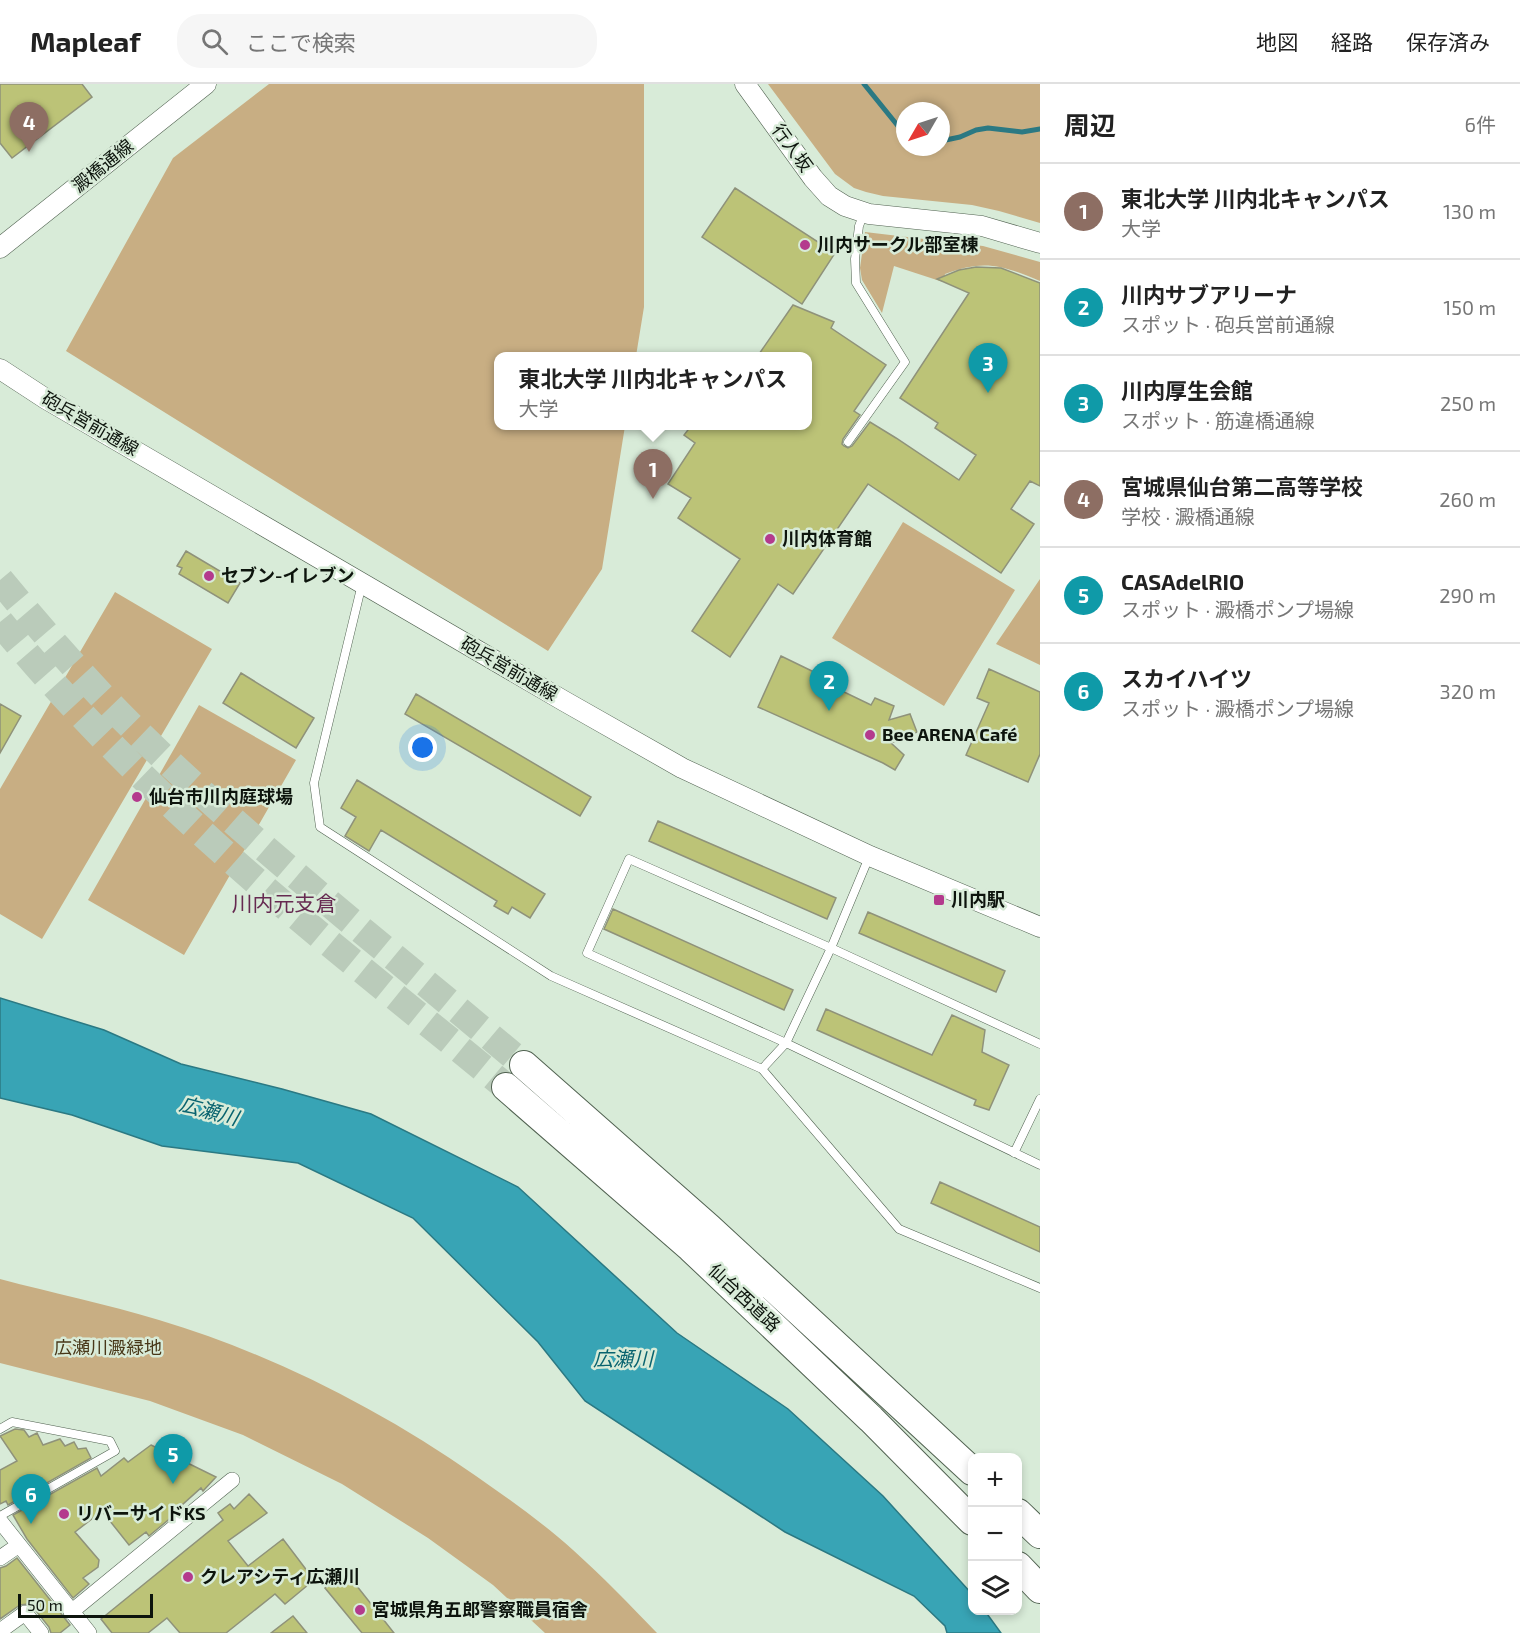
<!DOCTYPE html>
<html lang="ja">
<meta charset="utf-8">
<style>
body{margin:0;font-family:"Exo 2","Noto Sans JP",sans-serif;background:#f6f6f6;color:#222}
.controls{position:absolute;right:18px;bottom:18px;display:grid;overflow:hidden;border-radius:12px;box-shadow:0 3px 9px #0003}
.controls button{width:54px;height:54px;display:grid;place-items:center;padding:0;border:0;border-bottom:2px solid #e0e0e0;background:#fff;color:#222;font:30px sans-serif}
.compass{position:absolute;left:896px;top:18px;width:54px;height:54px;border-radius:50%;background:#fff;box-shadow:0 3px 9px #0003;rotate:231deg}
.scale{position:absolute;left:18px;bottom:15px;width:135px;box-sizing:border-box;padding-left:6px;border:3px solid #0d140d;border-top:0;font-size:16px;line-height:21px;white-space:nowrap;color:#0d140d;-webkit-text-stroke:4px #d8ebd8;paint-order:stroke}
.you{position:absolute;left:423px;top:664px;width:21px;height:21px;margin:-15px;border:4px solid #fff;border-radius:50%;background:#1a73e8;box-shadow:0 0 0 9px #1a73e833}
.badge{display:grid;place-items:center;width:39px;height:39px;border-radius:50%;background:#b43a8d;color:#fff;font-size:20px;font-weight:700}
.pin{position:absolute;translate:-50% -50px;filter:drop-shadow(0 2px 3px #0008)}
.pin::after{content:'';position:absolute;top:32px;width:21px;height:18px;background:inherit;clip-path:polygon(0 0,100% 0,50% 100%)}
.popup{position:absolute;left:494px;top:268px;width:318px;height:78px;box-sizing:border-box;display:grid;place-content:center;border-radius:12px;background:#fff;filter:drop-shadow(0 2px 4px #0005);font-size:20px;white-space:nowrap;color:#767676}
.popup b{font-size:22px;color:#222}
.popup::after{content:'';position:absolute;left:50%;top:100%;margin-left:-12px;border:12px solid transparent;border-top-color:#fff}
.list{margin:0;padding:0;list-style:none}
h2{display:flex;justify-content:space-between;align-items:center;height:78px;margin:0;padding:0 24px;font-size:26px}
h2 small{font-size:20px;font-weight:400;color:#767676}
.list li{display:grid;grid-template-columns:39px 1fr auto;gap:18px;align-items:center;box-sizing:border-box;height:96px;padding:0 24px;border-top:2px solid #e0e0e0}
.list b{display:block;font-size:22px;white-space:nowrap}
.list p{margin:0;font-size:20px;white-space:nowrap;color:#767676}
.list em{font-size:20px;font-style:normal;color:#767676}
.icon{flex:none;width:33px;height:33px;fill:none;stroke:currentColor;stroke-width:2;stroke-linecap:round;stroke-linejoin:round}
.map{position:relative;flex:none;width:1040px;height:1549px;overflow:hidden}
header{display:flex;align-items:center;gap:36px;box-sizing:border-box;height:84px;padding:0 30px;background:#fff;border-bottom:2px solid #e0e0e0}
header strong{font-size:28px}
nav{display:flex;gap:33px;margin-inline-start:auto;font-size:21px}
.search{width:420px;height:54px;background:#f6f6f6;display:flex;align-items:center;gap:15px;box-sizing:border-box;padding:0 21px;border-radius:24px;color:#767676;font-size:22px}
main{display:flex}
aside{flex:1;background:#fff}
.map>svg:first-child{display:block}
.green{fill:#c8ae83;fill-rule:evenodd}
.water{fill:#38a4b5;stroke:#2b7983;stroke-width:1.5}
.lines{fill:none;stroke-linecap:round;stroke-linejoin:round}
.stream{stroke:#2b7983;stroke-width:5}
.building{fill:#bcc377;stroke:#8f927a;stroke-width:1.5}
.motorway-tunnel{stroke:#bacbba;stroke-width:28;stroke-dasharray:28 14;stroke-linecap:butt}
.service-casing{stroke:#516251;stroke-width:9}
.minor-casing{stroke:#516251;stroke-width:16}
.tertiary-casing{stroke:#516251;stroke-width:21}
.motorway-casing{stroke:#516251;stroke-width:30}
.service{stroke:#fff;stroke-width:8}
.minor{stroke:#fff;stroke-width:15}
.tertiary{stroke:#fff;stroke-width:20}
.motorway{stroke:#fff;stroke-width:28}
.poi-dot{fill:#b43a8d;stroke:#d8ebd8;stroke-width:2}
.labels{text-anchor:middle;stroke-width:5;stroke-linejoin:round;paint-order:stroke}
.street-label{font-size:18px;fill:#0d140d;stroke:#d8ebd8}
.poi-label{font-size:18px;font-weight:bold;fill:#0d140d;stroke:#d8ebd8;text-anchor:start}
.park-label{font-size:18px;fill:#483718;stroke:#d8ebd8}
.water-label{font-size:20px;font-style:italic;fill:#08636f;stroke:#d8ebd8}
.quarter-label{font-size:21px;fill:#662a51;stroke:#d8ebd8}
</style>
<header>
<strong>Mapleaf</strong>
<div class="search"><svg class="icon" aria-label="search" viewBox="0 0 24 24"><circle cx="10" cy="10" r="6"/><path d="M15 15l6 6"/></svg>ここで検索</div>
<nav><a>地図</a><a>経路</a><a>保存済み</a></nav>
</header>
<main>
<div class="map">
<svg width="1040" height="1549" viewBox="0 0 1040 1549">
<rect width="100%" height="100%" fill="#d8ebd8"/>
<path class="green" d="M269,0H644V223L636,272H498V342H625L602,485L548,567L66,267L173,74Z
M768,0H1040V139L999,127L972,121L883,112L866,108L854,104L835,90ZM905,27H941V63H905Z
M865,148L983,162L1040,178V197C1002,181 984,175 945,190L943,198L894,182L882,229L862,196L860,184Z
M903,438L1015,506L944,622L832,554Z
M1040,495V581L996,560Z
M115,508L212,565L42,855L0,830V705Z
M199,621L296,676L184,871L88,816Z
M0,1195C53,1209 106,1220 159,1236C272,1270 378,1324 476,1392C509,1415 543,1439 573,1466C602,1492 630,1521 657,1549H545L493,1501L428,1454L342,1400L243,1351L150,1317L0,1279Z"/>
<path class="water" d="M0,914L104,946L181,980L282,1005L371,1030L518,1103L677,1249L788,1325L883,1412L972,1510V1526L985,1527L1001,1549H947L945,1542L914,1512L785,1448L585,1317L538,1258L413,1134L298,1079L162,1062L72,1031L0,1014Z"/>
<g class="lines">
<path class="stream" d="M864,0L898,42L905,47
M941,57L960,53L976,46L988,44L1022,48L1040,45"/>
</g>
<path class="building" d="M0,0H82L92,13L12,74L0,59Z
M735,104L835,169L802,220L702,153Z
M976,183L1001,184L1040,199V402L1030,397L1011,425L1034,440L1001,489L868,400L793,510L778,500L730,573L692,547L740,475L678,434L691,414L668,400L695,359L684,351L691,342H807V273H757L793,221L834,238L831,244L886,281L854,327L860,331L843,355L842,360L844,362L848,364L852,362L870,338L896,354L959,396L976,371L935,344L938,339L900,314L969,209L937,195L959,186Z
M186,467L240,499L228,519L179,490L182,484L177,482Z
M781,572L816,589L815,594L871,621L875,614L894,622L889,636L910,630L917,648L891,659L904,671L895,686L883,679L758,623Z
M989,585L1040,608V670L1028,698L966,671L989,619L977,614Z
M241,589L314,634L296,664L223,619Z
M416,610L591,713L580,732L405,630Z
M0,620L21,632L0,669Z
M357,696L545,810L530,834L512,823L508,830L494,822L497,817L381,746L369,767L345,752L356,733L341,724Z
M658,737L836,814L827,835L649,757Z
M613,825L793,906L784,926L604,845Z
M868,828L1005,887L996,908L859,849Z
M826,925L932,971L952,931L985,946L982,968L1009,981L989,1026L974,1021L976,1016L817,946Z
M940,1098L1040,1143V1168L931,1119Z
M15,1345L24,1346L29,1353L37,1349L43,1361L60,1355L65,1362L74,1358L78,1365L86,1364L91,1374L8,1421L6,1417L0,1420V1386L17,1377L0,1352Z
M151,1361L216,1393L203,1407L201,1404L172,1430L173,1432L149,1452L146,1448L129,1461L102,1427L75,1448L99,1476L98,1483L83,1494L89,1500L73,1514L27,1455L13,1431L97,1384L101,1392L124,1374L128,1378Z
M249,1410L267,1429L228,1457L248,1482L283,1455L314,1496L285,1520L275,1510L226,1549H180L167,1534L148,1549H112L101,1535L223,1436L218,1429L230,1420L234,1425Z
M17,1474L70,1541L60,1549H51L49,1543L33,1523L28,1520L20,1521L0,1535V1484L6,1482Z
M345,1487L394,1549H362L325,1504Z
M293,1532L307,1549H271Z"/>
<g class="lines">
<path class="motorway-tunnel" d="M0,496C44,549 90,602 139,650C261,768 395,872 524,981
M0,538C67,620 143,696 222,767C313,849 411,924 506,1003"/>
<g class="service-casing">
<path id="service" d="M848,358L905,278L856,199L855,175L859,142L864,129
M362,500L314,699L320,743L551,892L762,985L899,1145L1040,1204
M1040,960L831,864L629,775L587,869L786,959L1040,1081
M762,985L786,959L831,864L869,773
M1014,1069L1040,1015
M0,1345L12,1338L110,1357L115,1367L0,1432"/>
</g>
<g class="minor-casing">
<path id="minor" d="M0,1437L89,1549
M0,1474L19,1461
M71,1528L232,1396
M0,1547L25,1529L41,1549"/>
</g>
<g class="tertiary-casing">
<path id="tertiary" d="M745,0L813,94L829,112L845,122L869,130L982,142L1040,159
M0,164L206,0
M0,285L46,315L564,617L682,684L870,772L1040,843"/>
</g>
<g class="motorway-casing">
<path id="motorway" d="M524,981L709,1144L972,1387
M506,1003L691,1164L871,1335L972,1437
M1018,1429L1040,1450
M1018,1482L1040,1505"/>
</g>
<use href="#service" class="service"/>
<use href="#minor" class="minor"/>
<use href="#tertiary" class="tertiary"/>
<use href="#motorway" class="motorway"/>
</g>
<g class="poi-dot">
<circle cx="805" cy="161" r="6"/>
<circle cx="770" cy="455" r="6"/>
<circle cx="209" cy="492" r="6"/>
<circle cx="870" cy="651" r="6"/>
<circle cx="137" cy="713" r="6"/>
<rect x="933" y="810" width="12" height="12" rx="3"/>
<circle cx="64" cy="1430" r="6"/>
<circle cx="188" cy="1493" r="6"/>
<circle cx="360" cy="1526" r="6"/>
</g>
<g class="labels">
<g class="street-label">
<text transform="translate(792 64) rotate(54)" y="6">行人坂</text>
<text transform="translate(103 82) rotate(-39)" y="6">澱橋通線</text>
<text transform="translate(90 340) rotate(30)" y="6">砲兵営前通線</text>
<text transform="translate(509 585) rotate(30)" y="6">砲兵営前通線</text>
<text transform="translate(744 1214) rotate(43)" y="6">仙台西道路</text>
</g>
<g class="poi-label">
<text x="817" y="167">川内サークル部室棟</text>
<text x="782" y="461">川内体育館</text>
<text x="221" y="498">セブン-イレブン</text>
<text x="882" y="657">Bee ARENA Café</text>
<text x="149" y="719">仙台市川内庭球場</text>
<text x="951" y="822">川内駅</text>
<text x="76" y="1436">リバーサイドKS</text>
<text x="200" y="1499">クレアシティ広瀬川</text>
<text x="372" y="1532">宮城県角五郎警察職員宿舎</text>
</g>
<g class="park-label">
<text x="108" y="1270">広瀬川澱緑地</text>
</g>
<g class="water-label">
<text transform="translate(209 1027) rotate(15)" y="7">広瀬川</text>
<text x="623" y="1282">広瀬川</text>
</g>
<g class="quarter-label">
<text x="284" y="827">川内元支倉</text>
</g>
</g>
</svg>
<div class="controls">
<button>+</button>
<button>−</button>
<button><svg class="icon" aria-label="layers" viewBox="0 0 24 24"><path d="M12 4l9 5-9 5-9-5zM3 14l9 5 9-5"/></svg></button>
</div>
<svg class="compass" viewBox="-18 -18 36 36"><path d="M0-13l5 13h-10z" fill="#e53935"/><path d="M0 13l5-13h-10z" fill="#767676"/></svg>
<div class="scale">50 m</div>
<div class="you"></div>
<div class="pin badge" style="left:653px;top:415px;background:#8d6e63">1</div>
<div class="popup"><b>東北大学 川内北キャンパス</b>大学</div>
<div class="pin badge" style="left:829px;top:627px;background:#0f9aa8">2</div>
<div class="pin badge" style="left:988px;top:309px;background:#0f9aa8">3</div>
<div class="pin badge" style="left:29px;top:68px;background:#8d6e63">4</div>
<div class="pin badge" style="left:173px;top:1400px;background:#0f9aa8">5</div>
<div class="pin badge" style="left:31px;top:1440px;background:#0f9aa8">6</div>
</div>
<aside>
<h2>周辺<small>6件</small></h2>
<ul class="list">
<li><span class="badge" style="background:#8d6e63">1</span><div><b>東北大学 川内北キャンパス</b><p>大学</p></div><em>130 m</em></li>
<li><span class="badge" style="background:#0f9aa8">2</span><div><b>川内サブアリーナ</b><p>スポット · 砲兵営前通線</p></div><em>150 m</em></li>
<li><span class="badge" style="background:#0f9aa8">3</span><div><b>川内厚生会館</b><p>スポット · 筋違橋通線</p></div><em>250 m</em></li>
<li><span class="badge" style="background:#8d6e63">4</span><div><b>宮城県仙台第二高等学校</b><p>学校 · 澱橋通線</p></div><em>260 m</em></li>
<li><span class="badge" style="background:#0f9aa8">5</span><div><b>CASAdelRIO</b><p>スポット · 澱橋ポンプ場線</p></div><em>290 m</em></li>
<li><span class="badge" style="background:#0f9aa8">6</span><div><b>スカイハイツ</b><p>スポット · 澱橋ポンプ場線</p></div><em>320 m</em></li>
</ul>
</aside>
</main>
